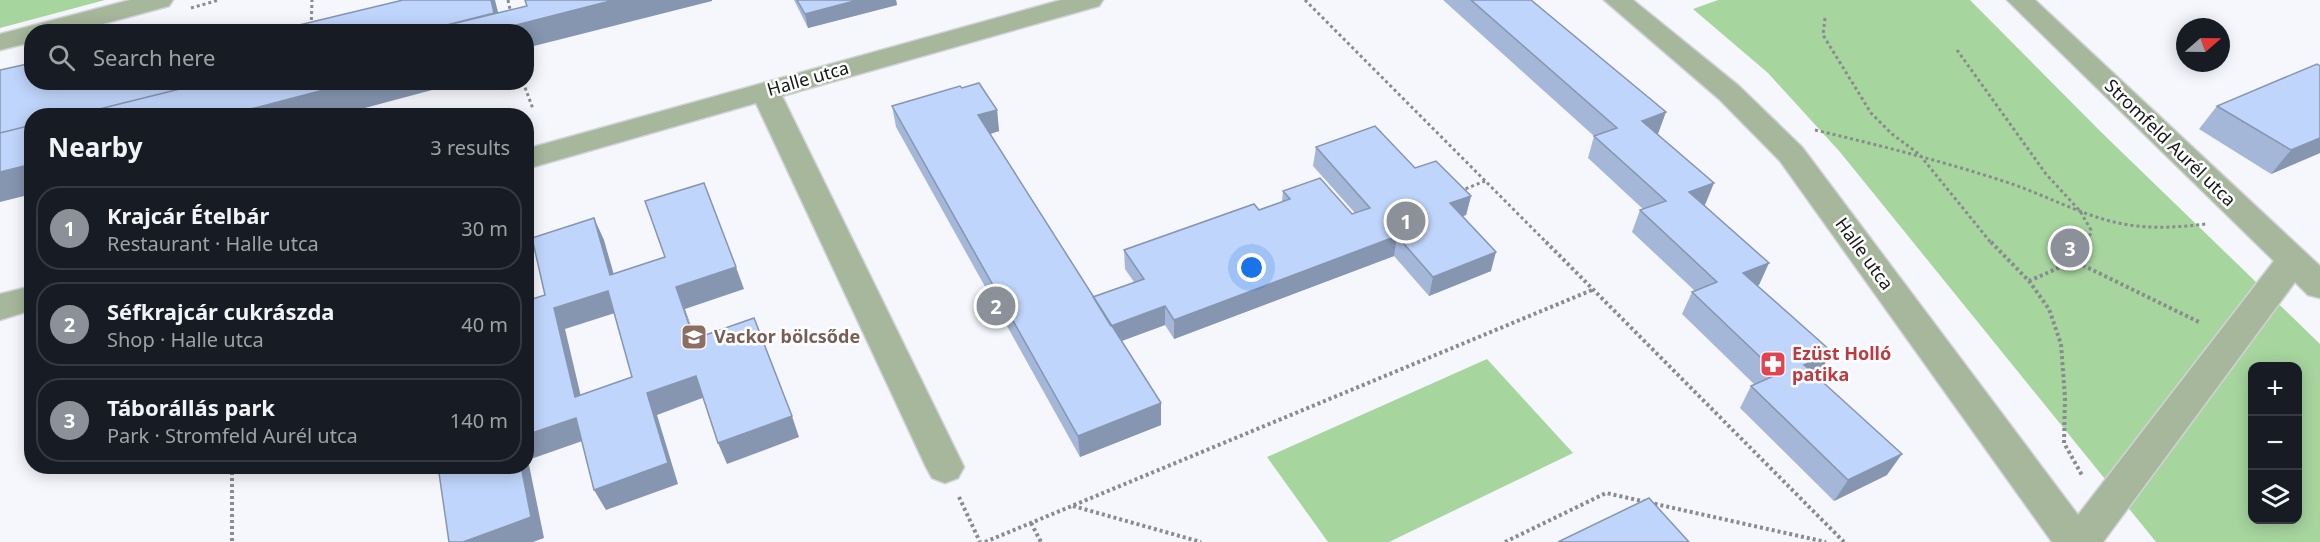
<!DOCTYPE html>
<meta charset="utf-8">
<style>
body{margin:0;font-family:"Noto Sans",sans-serif;background:#20242c;color:#f1f3f6}
.controls{position:absolute;right:18px;bottom:18px;display:grid;overflow:hidden;border-radius:12px;box-shadow:0 3px 15px #0003}
.controls button{width:54px;height:54px;display:grid;place-items:center;padding:0;border:0;border-bottom:2px solid #363941;background:#171b24;color:#f1f3f6;font:30px sans-serif}
.compass{position:absolute;left:2176px;top:18px;width:54px;height:54px;border-radius:50%;background:#171b24;box-shadow:0 3px 15px #0003;rotate:70deg}
.you{position:absolute;left:1252px;top:268px;width:21px;height:21px;margin:-15px;border:4px solid #fff;border-radius:50%;background:#1a73e8;box-shadow:0 0 0 9px #1a73e833}
.badge{display:grid;place-items:center;width:39px;height:39px;border-radius:50%;background:#8c9099;color:#fff;font-size:20px;font-weight:700}
.pin{position:absolute;translate:-50% -50%;border:3px solid #fff;box-shadow:0 2px 6px #0006}
.list{margin:0;padding:0;list-style:none}
h2{display:flex;justify-content:space-between;align-items:center;height:78px;margin:0;padding:0 24px;font-size:26px}
h2 small{font-size:20px;font-weight:400;color:#9ea1a6}
.list li{display:grid;grid-template-columns:39px 1fr auto;gap:18px;align-items:center;box-sizing:border-box;height:84px;margin:0 12px 12px;padding:0 12px;border:2px solid #363941;border-radius:24px}
.list b{display:block;font-size:22px;white-space:nowrap}
.list p{margin:0;font-size:20px;white-space:nowrap;color:#9ea1a6}
.list em{font-size:20px;font-style:normal;color:#9ea1a6}
.icon{flex:none;width:33px;height:33px;fill:none;stroke:currentColor;stroke-width:2;stroke-linecap:round;stroke-linejoin:round}
.map{position:relative;flex:none;width:2320px;height:542px;overflow:hidden}
.search{position:absolute;background:#171b24;box-shadow:0 3px 15px #0003;left:24px;top:24px;width:510px;height:66px;display:flex;align-items:center;gap:15px;box-sizing:border-box;padding:0 21px;border-radius:24px;color:#9ea1a6;font-size:22px}
.panel{position:absolute;background:#171b24;box-shadow:0 3px 15px #0003;left:24px;top:108px;width:510px;height:366px;border-radius:24px}
.map>svg:first-child{display:block}
.green{fill:#a6d59e;fill-rule:evenodd}
.lines{fill:none;stroke-linecap:round;stroke-linejoin:round}
.minor-casing{stroke:#d1d3d8;stroke-width:3}
.path-far1{stroke:#8a8b8f;stroke-width:3;stroke-dasharray:3 3;stroke-linecap:butt}
.path{stroke:#8a8b8f;stroke-width:4;stroke-dasharray:3 3;stroke-linecap:butt}
.minor{fill:#a7b79b;fill-rule:evenodd}
.wall{fill:#a5b7d8}
.shaded-wall{fill:#8695b0}
.building{fill:#c0d5fb;stroke:#8695b0;stroke-width:1.5;fill-rule:evenodd}
.labels{text-anchor:middle;stroke-width:5;stroke-linejoin:round;paint-order:stroke}
.street-label{font-size:18px;fill:#151618;stroke:#fff}
.education-label{font-size:18px;font-weight:bold;fill:#785e54;stroke:#fff;text-anchor:start}
.health-label{font-size:18px;font-weight:bold;fill:#be3a42;stroke:#fff;text-anchor:start}
</style>
<div class="map">
<svg width="2320" height="542" viewBox="0 0 2320 542">
<rect width="100%" height="100%" fill="#f5f7fc"/>
<path class="green" d="M0,0H105L0,28Z
M1718,0H1970L2101,132L2320,344V542H2156L1840,152L1768,73L1693,9ZM2252,366H2298V520H2252Z
M1487,359L1573,453L1389,542H1328L1267,457Z"/>
<g class="lines">
<g class="minor-casing">
<path id="minor" d="M130,0H173L169,6L73,32H32V42L0,50V34Z
M1061,0H1103L1099,6L782,96L964,467L958,478L945,483L932,478L926,467L756,103L526,169V149Z
M1604,0H1633L1739,86L1802,147L2078,515L2274,261L2007,0H2035L2320,266V298L2308,295L2295,282L2103,542H2052L1780,161L1719,99Z
M32,286V310L0,320V294Z"/>
</g>
<path class="path-far1" d="M508,0L511,14
M1305,0L1548,244
M191,8L219,0
M1825,18L1823,35L1871,113L1892,134L1919,154L1992,244
M311,32L312,0
M1957,50L2046,174L2080,211L2091,230L2088,244
M523,82L533,109
M1815,130C1878,145 1938,160 2000,180C2043,193 2084,218 2129,225C2155,229 2180,227 2206,224
M1460,191L1485,181"/>
<path class="path" d="M1546,242L1844,542
M1991,242L2029,281L2049,309L2061,344L2065,398L2064,443L2083,477
M2072,260L2201,323
M2029,281C2044,274 2085,259 2088,242
M232,466V542
M959,497L980,542
M1073,506L1201,542
M1031,523L1041,542
M985,542L1592,290
M1505,542L1606,493L1826,542"/>
<use href="#minor" class="minor"/>
</g>
<path class="wall" d="M794,0H896L897,5L808,28Z
M1443,0H1531L1658,134L1705,205H1704L1759,285H1757L1819,374L1816,375L1887,475L1834,501L1740,408L1751,386L1755,385L1682,314L1692,292L1695,291L1632,232L1640,210L1643,209L1588,158L1594,136Z
M2320,66V153L2271,174L2199,129L2217,106Z
M892,106L997,110L999,131L990,134L1093,297L1134,282L1125,269L1124,250L1259,210L1282,202L1283,191L1352,214L1355,213L1313,166L1316,147L1415,168L1471,196L1466,215L1462,216L1491,271L1429,296L1394,256L1174,339L1165,325L1121,341L1161,425L1080,457L896,127Z"/>
<path class="shaded-wall" d="M491,0H495L503,32H432Z
M614,0H712V1L526,48V32H518L516,25Z
M858,0H896L897,5L808,28L805,14Z
M526,50L531,65L526,66Z
M354,82H462L335,116H224Z
M997,110L999,131L981,137L978,115Z
M1666,112L1658,134L1635,143L1642,121Z
M2320,138V153L2271,174L2291,150Z
M32,164V194L0,202V172Z
M1714,183L1705,205L1680,214L1689,192Z
M1471,196L1466,215L1445,223L1450,203Z
M594,218L604,240L620,296L610,275Z
M1397,236L1394,256L1174,339V320Z
M1496,252L1491,271L1429,296L1433,277Z
M1769,263L1759,285L1733,295L1743,273Z
M736,267L744,289L685,309L703,360L676,287Z
M608,291L618,312L565,329L586,418L575,397L554,308Z
M1165,306V325L1111,345L1110,326Z
M1832,352L1819,374L1792,386L1804,365Z
M696,376L705,397L657,415L678,484L606,510L594,490L647,393Z
M1161,403V425L1080,457L1078,436Z
M792,416L799,437L727,464L718,443Z
M576,418L588,439L528,460L544,538L533,542H463L521,466H526V435Z
M1902,454L1887,475L1834,501L1848,480Z"/>
<path class="building" d="M403,0H491L494,13L419,32H270Z
M525,0H614L516,25L518,32H419L527,6Z
M797,0H858L805,14Z
M1471,0H1531L1666,112L1642,121L1714,183L1689,192L1769,263L1743,273L1832,352L1804,365L1902,454L1848,480L1751,386L1778,374L1692,292L1717,282L1640,210L1666,201L1594,136L1617,128Z
M32,63V82H208L71,116H32V125L0,133V70Z
M2317,64L2320,66V138L2291,150L2217,106Z
M208,82H354L224,116H71Z
M979,83L997,110L978,115L1161,403L1078,436L892,106L960,86L962,88Z
M32,125V164L0,172V133Z
M1375,126L1415,168L1436,161L1471,196L1450,203L1496,252L1433,277L1397,236L1174,320L1165,306L1111,326L1093,297L1144,279L1124,250L1254,204L1259,210L1290,199L1283,191L1320,178L1352,214L1370,208L1316,147Z
M704,183L736,267L676,287L694,339L754,318L792,416L718,443L696,376L647,393L668,463L594,490L576,418L526,435V301L545,295L532,238L594,218L610,275L665,257L645,201ZM608,291L632,377L575,397L554,308Z
M438,466H521L531,517L463,542H449Z
M1649,498L1689,542H1558Z"/>
<defs>
<g id="school-square" transform="scale(1.35)"><rect x="-9" y="-9" width="18" height="18" rx="4" fill="#8d6e63" stroke="#fff"/><path d="M0-5L7-2L0 1L-7-2ZM-4 1L0 2.5L4 1V4Q0 6-4 4Z" fill="#fff"/></g>
<g id="pharmacy-square" transform="scale(1.35)"><rect x="-9" y="-9" width="18" height="18" rx="4" fill="#e0444e" stroke="#fff"/><path d="M-2-6h4v4h4v4h-4v4h-4v-4h-4v-4h4Z" fill="#fff"/></g>
</defs>
<g fill-rule="evenodd">
<use href="#school-square" x="694" y="337"/>
<use href="#pharmacy-square" x="1773" y="364"/>
</g>
<g class="labels">
<g class="street-label">
<text transform="translate(808 79) rotate(-16)" y="6">Halle utca</text>
<text transform="translate(2170 143) rotate(44)" y="6">Stromfeld Aurél utca</text>
<text transform="translate(1864 254) rotate(54)" y="6">Halle utca</text>
</g>
<g class="education-label">
<text x="714" y="343">Vackor bölcsőde</text>
</g>
<g class="health-label">
<text x="1792" y="360">Ezüst Holló<tspan x="1792" dy="21">patika</tspan></text>
</g>
</g>
</svg>
<div class="controls">
<button>+</button>
<button>−</button>
<button><svg class="icon" aria-label="layers" viewBox="0 0 24 24"><path d="M12 4l9 5-9 5-9-5zM3 14l9 5 9-5"/></svg></button>
</div>
<svg class="compass" viewBox="-18 -18 36 36"><path d="M0-13l5 13h-10z" fill="#e53935"/><path d="M0 13l5-13h-10z" fill="#9ea1a6"/></svg>
<div class="you"></div>
<div class="pin badge" style="left:1406px;top:221px">1</div>
<div class="pin badge" style="left:996px;top:306px">2</div>
<div class="pin badge" style="left:2070px;top:248px">3</div>
<div class="search"><svg class="icon" aria-label="search" viewBox="0 0 24 24"><circle cx="10" cy="10" r="6"/><path d="M15 15l6 6"/></svg>Search here</div>
<section class="panel">
<h2>Nearby<small>3 results</small></h2>
<ul class="list">
<li><span class="badge">1</span><div><b>Krajcár Ételbár</b><p>Restaurant · Halle utca</p></div><em>30 m</em></li>
<li><span class="badge">2</span><div><b>Séfkrajcár cukrászda</b><p>Shop · Halle utca</p></div><em>40 m</em></li>
<li><span class="badge">3</span><div><b>Táborállás park</b><p>Park · Stromfeld Aurél utca</p></div><em>140 m</em></li>
</ul>
</section>
</div>
